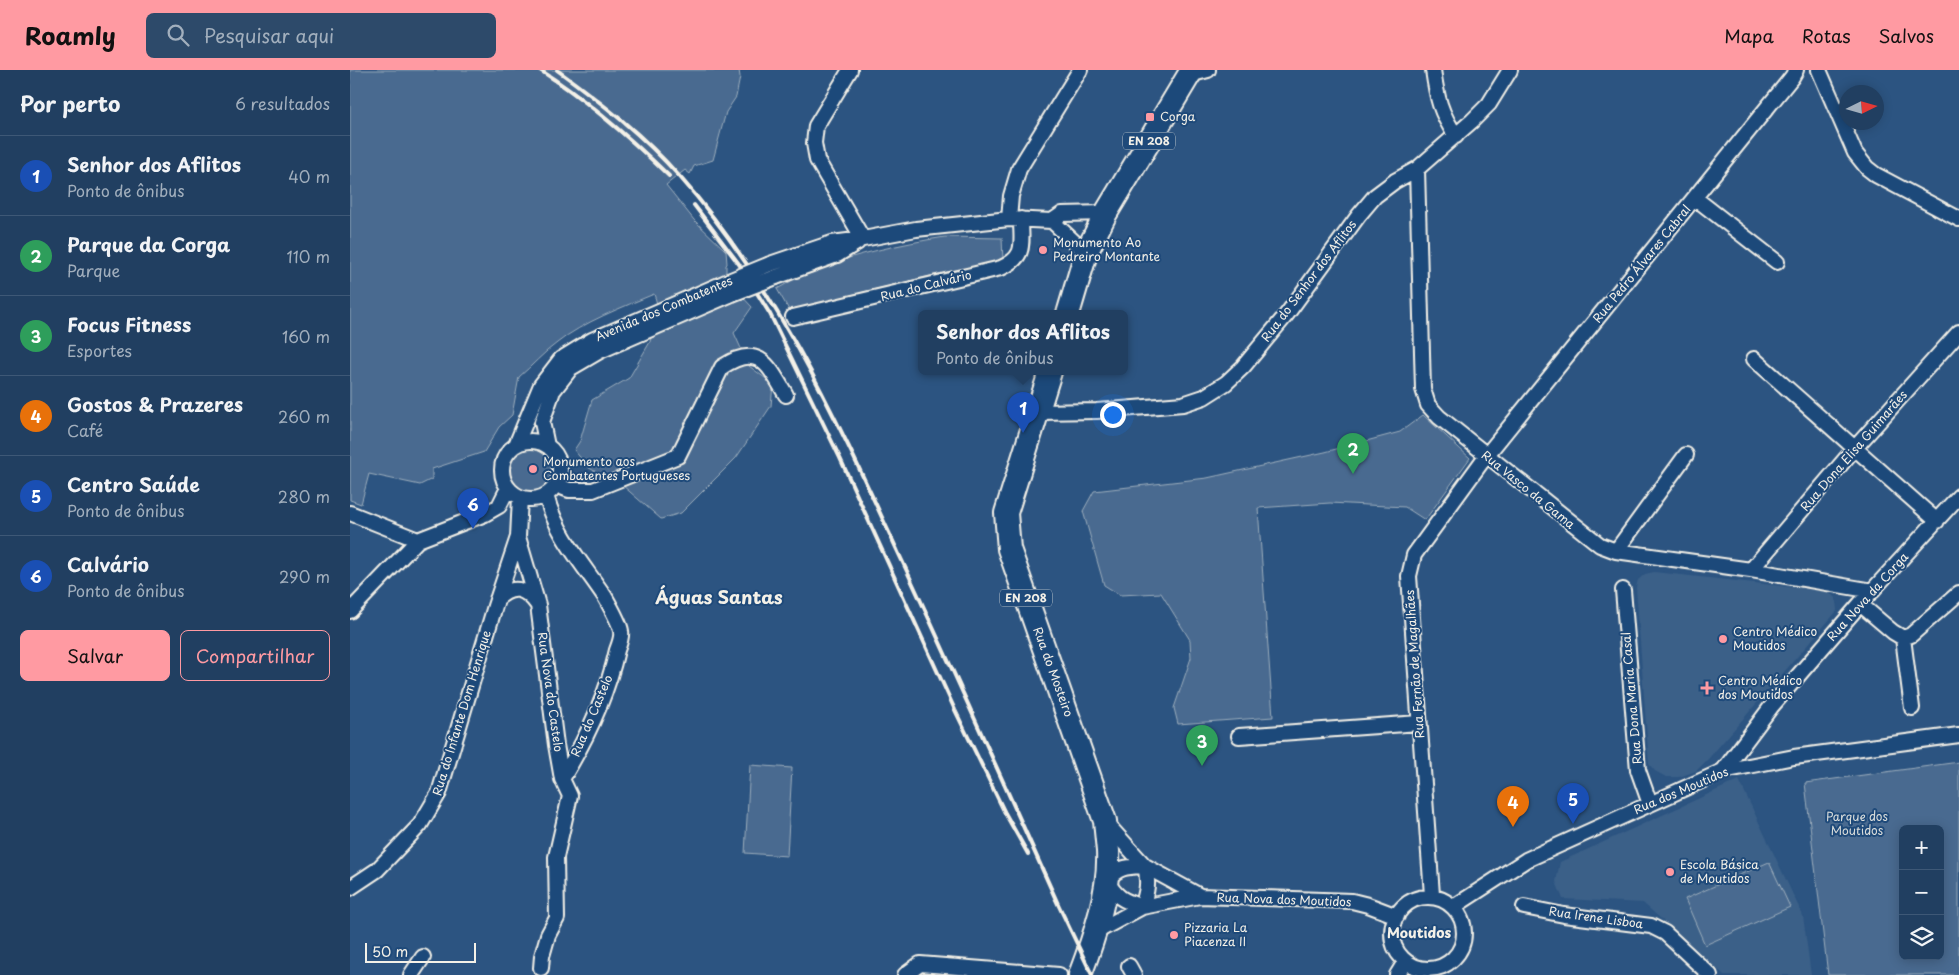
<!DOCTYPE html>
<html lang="pt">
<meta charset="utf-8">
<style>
body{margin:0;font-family:"Playpen Sans",sans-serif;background:#2d4a6a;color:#f1f3f6}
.controls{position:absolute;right:15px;bottom:15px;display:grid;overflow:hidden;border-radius:8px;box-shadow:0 2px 12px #0003}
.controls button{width:45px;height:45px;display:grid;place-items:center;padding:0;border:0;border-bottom:1px solid #3e5876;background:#213f61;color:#f1f3f6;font:25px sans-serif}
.compass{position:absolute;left:1489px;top:15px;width:45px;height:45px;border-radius:50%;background:#213f61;box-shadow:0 2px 12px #0003;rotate:85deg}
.scale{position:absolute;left:15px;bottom:12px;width:111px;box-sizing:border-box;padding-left:5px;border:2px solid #f4f1e8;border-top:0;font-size:14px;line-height:18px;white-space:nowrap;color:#f4f1e8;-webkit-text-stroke:4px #1f4a7a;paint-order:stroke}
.you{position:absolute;left:762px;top:344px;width:18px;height:18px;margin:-12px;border:4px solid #fff;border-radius:50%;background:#1a73e8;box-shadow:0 0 0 8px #1a73e833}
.badge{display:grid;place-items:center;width:32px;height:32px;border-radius:50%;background:#ff9aa2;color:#fff;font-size:16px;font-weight:700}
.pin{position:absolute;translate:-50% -41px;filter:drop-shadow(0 1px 2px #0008)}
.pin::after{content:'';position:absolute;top:26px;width:18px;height:15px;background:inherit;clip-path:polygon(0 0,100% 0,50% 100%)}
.popup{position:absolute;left:568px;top:240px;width:210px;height:65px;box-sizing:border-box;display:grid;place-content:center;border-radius:8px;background:#213f61;filter:drop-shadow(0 1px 4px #0005);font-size:16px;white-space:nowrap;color:#a2afbd}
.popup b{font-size:19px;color:#f1f3f6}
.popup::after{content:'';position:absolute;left:50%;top:100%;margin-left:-10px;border:10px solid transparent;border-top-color:#213f61}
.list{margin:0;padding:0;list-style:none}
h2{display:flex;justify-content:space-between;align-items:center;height:65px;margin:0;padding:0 20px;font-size:21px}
h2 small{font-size:16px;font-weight:400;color:#a2afbd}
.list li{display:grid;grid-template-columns:32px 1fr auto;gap:15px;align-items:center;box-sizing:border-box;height:80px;padding:0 20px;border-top:1px solid #3e5876}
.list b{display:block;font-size:19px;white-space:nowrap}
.list p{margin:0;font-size:16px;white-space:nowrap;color:#a2afbd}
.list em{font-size:16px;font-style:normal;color:#a2afbd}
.actions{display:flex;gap:10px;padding:15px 20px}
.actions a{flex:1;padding:11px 0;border:1px solid #ff9aa2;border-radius:8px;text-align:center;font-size:18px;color:#ff9aa2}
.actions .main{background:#ff9aa2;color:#111}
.icon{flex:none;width:28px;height:28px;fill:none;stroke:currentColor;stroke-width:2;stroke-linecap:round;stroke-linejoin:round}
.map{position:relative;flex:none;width:1609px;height:905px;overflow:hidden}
header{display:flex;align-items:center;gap:30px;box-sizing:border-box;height:70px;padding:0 25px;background:#ff9aa2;color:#111}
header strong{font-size:24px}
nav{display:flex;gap:28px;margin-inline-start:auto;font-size:18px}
.search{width:350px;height:45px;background:#2d4a6a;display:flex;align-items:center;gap:12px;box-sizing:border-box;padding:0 18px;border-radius:8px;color:#a2afbd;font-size:19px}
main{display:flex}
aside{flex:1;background:#213f61}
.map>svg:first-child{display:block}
.built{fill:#3b6088}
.green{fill:#496b90;stroke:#9eaebc;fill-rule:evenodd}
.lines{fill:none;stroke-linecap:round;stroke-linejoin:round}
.street-casing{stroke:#f4f1e8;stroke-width:18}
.primary-casing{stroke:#f4f1e8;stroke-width:26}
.street{stroke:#1f4a7a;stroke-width:14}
.primary{stroke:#1f4a7a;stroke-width:22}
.rail{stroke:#f4f1e8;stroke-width:4}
.street-bridge-casing{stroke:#f4f1e8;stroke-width:18;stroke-linecap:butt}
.street-bridge{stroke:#1f4a7a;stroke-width:14}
.poi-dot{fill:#ff9aa2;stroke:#1f4a7a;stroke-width:2}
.labels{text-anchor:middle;stroke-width:4;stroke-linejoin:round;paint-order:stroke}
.shield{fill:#1f4a7a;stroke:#b4bfc7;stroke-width:1}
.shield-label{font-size:11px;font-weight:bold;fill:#f4f1e8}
.poi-label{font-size:12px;fill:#f4f1e8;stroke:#1f4a7a;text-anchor:start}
.street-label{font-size:12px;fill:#f4f1e8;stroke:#1f4a7a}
.park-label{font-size:12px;fill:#dadddb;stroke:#1f4a7a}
.neighbourhood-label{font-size:14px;font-weight:bold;fill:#f4f1e8;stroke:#1f4a7a}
.district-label{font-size:18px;font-weight:bold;fill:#f4f1e8;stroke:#1f4a7a}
</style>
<header>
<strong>Roamly</strong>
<div class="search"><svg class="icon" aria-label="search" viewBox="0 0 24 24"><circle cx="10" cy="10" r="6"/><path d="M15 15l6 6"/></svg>Pesquisar aqui</div>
<nav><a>Mapa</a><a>Rotas</a><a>Salvos</a></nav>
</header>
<main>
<aside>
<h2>Por perto<small>6 resultados</small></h2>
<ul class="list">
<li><span class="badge" style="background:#1a4fb4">1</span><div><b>Senhor dos Aflitos</b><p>Ponto de ônibus</p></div><em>40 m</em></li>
<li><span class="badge" style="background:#2e9e5b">2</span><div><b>Parque da Corga</b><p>Parque</p></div><em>110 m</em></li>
<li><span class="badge" style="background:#2e9e5b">3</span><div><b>Focus Fitness</b><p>Esportes</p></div><em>160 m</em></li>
<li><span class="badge" style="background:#e8710a">4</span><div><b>Gostos &amp; Prazeres</b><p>Café</p></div><em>260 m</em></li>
<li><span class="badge" style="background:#1a4fb4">5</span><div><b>Centro Saúde</b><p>Ponto de ônibus</p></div><em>280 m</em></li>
<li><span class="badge" style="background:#1a4fb4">6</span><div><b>Calvário</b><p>Ponto de ônibus</p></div><em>290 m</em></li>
</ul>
<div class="actions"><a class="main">Salvar</a><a>Compartilhar</a></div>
</aside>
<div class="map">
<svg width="1609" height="905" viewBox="0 0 1609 905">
<rect width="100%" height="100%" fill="#2c5481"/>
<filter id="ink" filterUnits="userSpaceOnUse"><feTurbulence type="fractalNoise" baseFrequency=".02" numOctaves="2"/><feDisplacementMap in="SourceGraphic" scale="10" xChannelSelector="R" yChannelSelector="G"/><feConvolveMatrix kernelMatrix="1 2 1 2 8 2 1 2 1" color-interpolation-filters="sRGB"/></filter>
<g filter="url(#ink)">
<path class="built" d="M1304,502L1478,521L1486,529L1487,541L1359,688L1346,701L1329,707H1316L1305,701L1299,694L1286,517L1288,510L1295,504Z
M1389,710L1453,846L1461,905H1374L1293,833L1213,829L1206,812L1210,792Z"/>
<path class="green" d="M0,0H389L390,7L386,27L376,42L363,90L344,96L340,104L335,100L316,115L344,150L376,181L377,194L376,195V209L402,237L384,263L399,296L423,314L421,336L386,388L331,443L311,449L272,415L239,398L224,380L230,371L242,330L279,308L300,272L308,237L304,224C273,237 233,252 207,273C193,283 182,296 169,307L162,345L149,357L134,382L82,399V409L70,415L19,404L11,434L0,430Z
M595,167L652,168L653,191L597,202L439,240L427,219C438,213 449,206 461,201C504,184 550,174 595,167Z
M1073,345L1120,388L1075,450L1055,437L980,433L908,438L923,647L828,654L824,638L841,588L840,570L811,523L770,525L754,515L733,441L744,421L857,408L975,382L1050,362Z
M159 400a23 23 0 1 1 46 0a23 23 0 1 1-46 0Z
M1609,692V905H1478L1455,713ZM1553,759H1590V886H1553Z
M400,695L442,698L437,786L395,783Z
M1419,792L1440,837L1355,875L1335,829Z"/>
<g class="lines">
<g class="street-casing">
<path id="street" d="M500,0L466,56L464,73L467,90L513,169
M1083,0C1087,28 1090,42 1106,66
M1469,0L1505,83L1517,98L1526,105L1609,149
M839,5L858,0
M1067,99L1073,319L1078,335L1089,347L1250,475L1266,481L1401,500L1523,521
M1345,128L1427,192
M659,149L661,126L669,99L730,0
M702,151L736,183
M420,194L482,173L513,169L566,159L659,149L702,151L712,144L756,143
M426,207L487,185L508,172
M443,247L651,198C677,186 671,174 671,149
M1404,289L1587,451
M688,342L747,341L833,334L854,327L876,313L893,297L937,244L1009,145L1025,126L1045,111L1067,99L1122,51L1139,34L1160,0
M152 400a29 29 0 1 1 58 0a29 29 0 1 1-58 0Z
M166,375L191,315L211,289L242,270L376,212
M197,376L192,352L203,321L221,298L250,281L382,224
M206,415L219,420H243L328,386L372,297C409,272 419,296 436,325
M196,425C206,465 233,494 255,527C259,534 270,554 271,561C272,566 269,575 267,580C257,625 236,670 212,709
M170,427L168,467L188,535L206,675L212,709L220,726L206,787L207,848L198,865L192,886L191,898
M0,443L68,470
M1266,481L1336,385
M1401,500L1504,379L1609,262
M1273,520L1288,700L1300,734
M147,529C163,514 175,518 187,534
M1510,534L1543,562L1553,568L1561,565L1609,523
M0,541L68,470L135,444L149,436L158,418
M1553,568L1562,638
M889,666L1069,653
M1373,701L1421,637L1510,534L1609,426
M757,754L795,796L850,826
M795,796C799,812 797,822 792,837C772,830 767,828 756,810C771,796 776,797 795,796Z
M0,818L27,800L70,755L89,723L145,536L168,467
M1082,825L1059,506L1064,485L1136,386L1442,7L1446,0
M1042 863a36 36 0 1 1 72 0a36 36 0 1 1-72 0Z
M1105,836L1176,790L1373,701L1444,687L1609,665
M1174,837L1214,845L1301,856L1315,863L1360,905
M744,863L792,837L850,826L1002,831L1018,835L1047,846
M779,896L784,905
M61,905L73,887
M555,905L570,894L709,905
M1047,905L1055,892"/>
</g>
<g class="primary-casing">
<path id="primary" d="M718,244L736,183L756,143L842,0
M700,302L656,443L659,479L755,751C756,761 757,771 758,781C760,821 744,868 730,905"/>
</g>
<use href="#street" class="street"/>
<use href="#primary" class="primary"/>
<path class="rail" d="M190,0C237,30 279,67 319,106
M207,0C251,32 294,66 330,107C427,217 487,350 548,482C603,599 655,716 708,834L742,905
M344,135L389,194L420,244L490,388L605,640L655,743L678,784"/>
<g class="street-bridge-casing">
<path id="street-bridge" d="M376,212L420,194
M382,224L426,207"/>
</g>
<use href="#street-bridge" class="street-bridge"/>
</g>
</g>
<g class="poi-dot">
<rect x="795" y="42" width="10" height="10" rx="2.5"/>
<circle cx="693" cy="180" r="5"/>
<circle cx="183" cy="399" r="5"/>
<circle cx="1373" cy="569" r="5"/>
<path d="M1354.5 610.5h5v5h5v5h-5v5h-5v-5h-5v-5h5z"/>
<circle cx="1320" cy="802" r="5"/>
<circle cx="824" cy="865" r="5"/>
</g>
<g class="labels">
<g class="shield">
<rect x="773" y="62.5" width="52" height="17" rx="4"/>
<rect x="650" y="519.5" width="52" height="17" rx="4"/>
</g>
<g class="shield-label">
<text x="799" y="75">EN 208</text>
<text x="676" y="532">EN 208</text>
</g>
<g class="poi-label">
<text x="810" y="51">Corga</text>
<text x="703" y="177">Monumento Ao<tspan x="703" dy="14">Pedreiro Montante</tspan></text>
<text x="193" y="396">Monumento aos<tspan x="193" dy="14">Combatentes Portugueses</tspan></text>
<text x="1383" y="566">Centro Médico<tspan x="1383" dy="14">Moutidos</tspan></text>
<text x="1368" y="615">Centro Médico<tspan x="1368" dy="14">dos Moutidos</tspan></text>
<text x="1330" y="799">Escola Básica<tspan x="1330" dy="14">de Moutidos</tspan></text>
<text x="834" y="862">Pizzaria La<tspan x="834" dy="14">Piacenza II</tspan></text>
</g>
<g class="street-label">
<text transform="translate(1292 194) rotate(-51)" y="4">Rua Pedro Álvares Cabral</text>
<text transform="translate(959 211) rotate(-53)" y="4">Rua do Senhor dos Aflitos</text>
<text transform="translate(576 216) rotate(-14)" y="4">Rua do Calvário</text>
<text transform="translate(314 239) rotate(-23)" y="4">Avenida dos Combatentes</text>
<text transform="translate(1504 381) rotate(-49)" y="4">Rua Dona Elisa Guimarães</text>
<text transform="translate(1178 420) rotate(39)" y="4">Rua Vasco da Gama</text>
<text transform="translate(1518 527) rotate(-48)" y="4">Rua Nova da Corga</text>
<text transform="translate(1065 594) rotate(-94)" y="4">Rua Fernão de Magalhães</text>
<text transform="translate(703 602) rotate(70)" y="4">Rua do Mosteiro</text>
<text transform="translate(200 622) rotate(82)" y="4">Rua Nova do Castelo</text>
<text transform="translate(1282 628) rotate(-95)" y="4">Rua Dona Maria Casal</text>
<text transform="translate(112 643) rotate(-73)" y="4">Rua do Infante Dom Henrique</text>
<text transform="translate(242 646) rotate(-67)" y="4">Rua do Castelo</text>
<text transform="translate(1331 721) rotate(-23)" y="4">Rua dos Moutidos</text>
<text transform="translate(934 830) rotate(2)" y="4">Rua Nova dos Moutidos</text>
<text transform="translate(1246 848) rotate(8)" y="4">Rua Irene Lisboa</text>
</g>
<g class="park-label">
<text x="1507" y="751">Parque dos<tspan x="1507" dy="14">Moutidos</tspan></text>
</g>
<g class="neighbourhood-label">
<text x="1069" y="868">Moutidos</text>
</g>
<g class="district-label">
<text x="369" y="534">Águas Santas</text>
</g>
</g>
</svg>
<div class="controls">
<button>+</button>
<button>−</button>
<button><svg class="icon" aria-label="layers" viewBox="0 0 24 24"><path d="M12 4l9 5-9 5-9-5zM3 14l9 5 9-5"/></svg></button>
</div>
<svg class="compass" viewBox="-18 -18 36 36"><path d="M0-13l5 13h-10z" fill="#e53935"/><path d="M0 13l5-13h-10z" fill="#a2afbd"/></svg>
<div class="scale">50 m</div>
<div class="you"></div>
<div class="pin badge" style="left:673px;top:363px;background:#1a4fb4">1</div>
<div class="popup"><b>Senhor dos Aflitos</b>Ponto de ônibus</div>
<div class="pin badge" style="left:1003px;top:404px;background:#2e9e5b">2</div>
<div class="pin badge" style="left:852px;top:696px;background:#2e9e5b">3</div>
<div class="pin badge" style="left:1163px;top:757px;background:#e8710a">4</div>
<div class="pin badge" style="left:1223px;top:754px;background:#1a4fb4">5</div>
<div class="pin badge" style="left:123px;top:459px;background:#1a4fb4">6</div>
</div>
</main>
